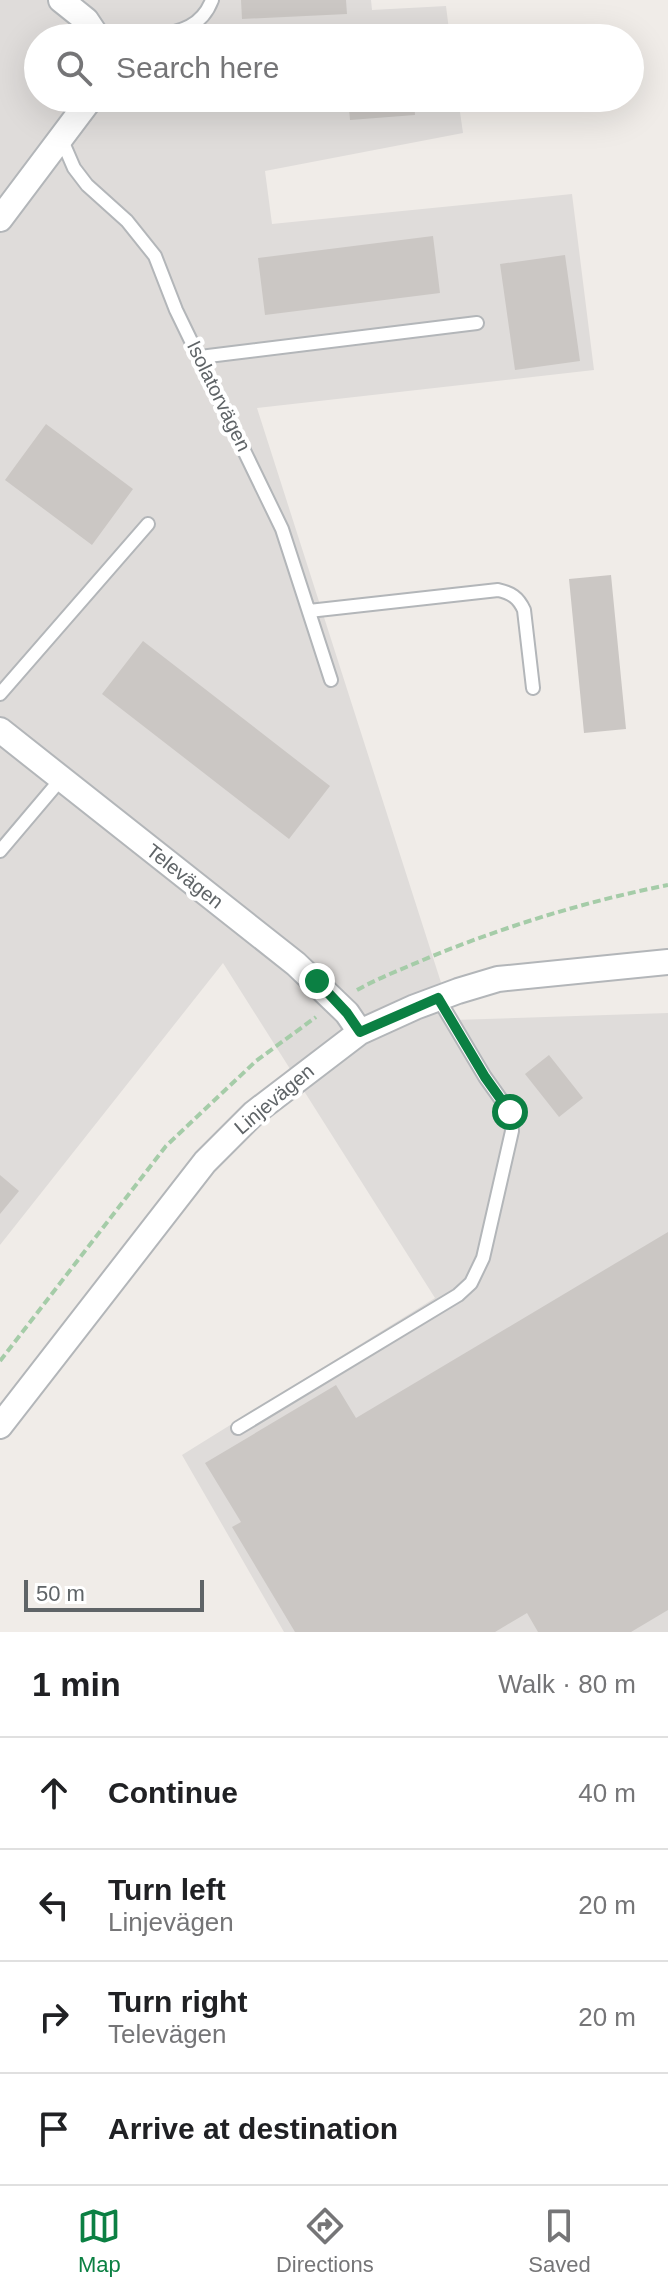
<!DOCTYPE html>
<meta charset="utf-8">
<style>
body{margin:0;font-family:Helvetica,sans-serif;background:#f6f6f6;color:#202124}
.scale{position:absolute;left:24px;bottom:20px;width:180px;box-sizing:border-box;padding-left:8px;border:4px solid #5f6467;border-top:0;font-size:22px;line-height:28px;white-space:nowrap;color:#5f6467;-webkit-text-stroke:6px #fff;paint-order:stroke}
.stop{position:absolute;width:24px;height:24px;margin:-18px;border:6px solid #0b8043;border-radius:50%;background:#fff}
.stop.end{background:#0b8043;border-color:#fff;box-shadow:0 2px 8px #0008}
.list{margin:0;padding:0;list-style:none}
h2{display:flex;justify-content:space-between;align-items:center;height:104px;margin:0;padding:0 32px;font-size:34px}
h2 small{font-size:26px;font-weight:400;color:#757577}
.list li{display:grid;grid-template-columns:52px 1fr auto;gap:24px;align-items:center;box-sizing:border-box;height:112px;padding:0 32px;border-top:2px solid #e0e0e0}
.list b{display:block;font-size:30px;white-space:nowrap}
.list p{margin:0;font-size:26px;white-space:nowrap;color:#757577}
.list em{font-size:26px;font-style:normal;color:#757577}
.icon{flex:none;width:44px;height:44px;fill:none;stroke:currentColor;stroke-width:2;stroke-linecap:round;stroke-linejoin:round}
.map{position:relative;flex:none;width:668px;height:1632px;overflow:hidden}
.search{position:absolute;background:#fff;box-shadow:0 8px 32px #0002;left:24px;right:24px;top:24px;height:88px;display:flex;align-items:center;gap:20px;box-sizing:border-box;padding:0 28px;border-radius:44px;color:#757577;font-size:30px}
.sheet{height:552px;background:#fff}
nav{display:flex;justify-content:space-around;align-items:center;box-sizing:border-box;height:112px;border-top:2px solid #e0e0e0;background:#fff;font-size:22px;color:#757577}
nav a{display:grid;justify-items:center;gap:4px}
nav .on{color:#0b8043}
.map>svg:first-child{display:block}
.industrial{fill:#dfdcda}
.building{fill:#cbc7c4}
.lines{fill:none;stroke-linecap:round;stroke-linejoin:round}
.service-casing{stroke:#b3b6b9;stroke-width:16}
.minor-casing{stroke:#b3b6b9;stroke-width:28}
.path{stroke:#a5cca8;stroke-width:4;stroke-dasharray:8 4;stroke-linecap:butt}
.service{stroke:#fff;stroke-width:12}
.minor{stroke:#fff;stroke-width:24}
.route{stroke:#0b8043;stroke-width:10}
.labels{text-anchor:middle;stroke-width:8;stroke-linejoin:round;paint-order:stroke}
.street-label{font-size:20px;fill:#5f6467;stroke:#fff}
</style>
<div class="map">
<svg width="668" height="1632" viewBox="0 0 668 1632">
<rect width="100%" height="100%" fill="#f0ece8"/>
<path class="industrial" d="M0,0H371L372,10L446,6L450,38H38V98H458L463,133L265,171L272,224L572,194L594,370L257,408L453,1020L668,1013V1632H284L182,1455L435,1298L223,963L0,1245Z"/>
<path class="building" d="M241,0H346L347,14L242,19Z
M429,25L430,38H314L313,34Z
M348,98H414L415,115L350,120Z
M433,236L440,293L265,315L258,258Z
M565,255L580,361L515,370L500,264Z
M46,424L133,489L92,545L5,480Z
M611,575L626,729L584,733L569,579Z
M143,641L330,786L289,839L102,694Z
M549,1055L583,1098L559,1117L525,1074Z
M0,1175L19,1191L0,1214Z
M668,1232V1610L631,1632H538L527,1613L495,1632H295L232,1527L241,1522L205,1463L336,1385L356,1418Z"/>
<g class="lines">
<g class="service-casing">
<path id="service" d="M150,38C177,32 201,29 212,0
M61,138L74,168L87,185L127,221L155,256L176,310L282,529L331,680
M200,357L477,323
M309,611L498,590C511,593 518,597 524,610L533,688
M0,694L148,524
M0,851L61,779
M238,1428L458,1295L471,1283L483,1258L512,1131L510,1112L485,1077L438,998"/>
</g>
<g class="minor-casing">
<path id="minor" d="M61,0L86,20L98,38
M0,219L91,98
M0,730L296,964L347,1013L360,1032
M0,1426L205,1162L254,1113L360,1032L415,1007L458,991L498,979L668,962"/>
</g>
<path class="path" d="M357,990C380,977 405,968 430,957C506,926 587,901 668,885
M0,1361L166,1146L256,1061L316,1017"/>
<use href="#service" class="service"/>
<use href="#minor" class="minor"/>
</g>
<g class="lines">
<path class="route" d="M317,981L347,1013L360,1032L438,998L485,1077L510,1112"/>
</g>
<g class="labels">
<g class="street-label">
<text transform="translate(219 396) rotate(64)" y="7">Isolatorvägen</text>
<text transform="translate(185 876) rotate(38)" y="7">Televägen</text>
<text transform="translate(274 1099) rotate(-40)" y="7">Linjevägen</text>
</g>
</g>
</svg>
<div class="scale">50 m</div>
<div class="stop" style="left:510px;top:1112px"></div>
<div class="stop end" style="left:317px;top:981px"></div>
<div class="search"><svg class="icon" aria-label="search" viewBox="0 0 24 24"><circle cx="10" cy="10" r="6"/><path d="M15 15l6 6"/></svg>Search here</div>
</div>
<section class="sheet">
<h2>1 min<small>Walk · 80 m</small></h2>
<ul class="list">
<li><svg class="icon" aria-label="ahead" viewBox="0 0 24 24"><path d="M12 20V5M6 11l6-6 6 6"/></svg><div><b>Continue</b></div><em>40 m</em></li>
<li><svg class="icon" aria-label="left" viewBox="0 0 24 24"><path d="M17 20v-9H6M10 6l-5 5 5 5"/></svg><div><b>Turn left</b><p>Linjevägen</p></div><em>20 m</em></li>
<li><svg class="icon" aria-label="right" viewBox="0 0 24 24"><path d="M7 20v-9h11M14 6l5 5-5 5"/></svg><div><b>Turn right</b><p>Televägen</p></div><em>20 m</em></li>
<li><svg class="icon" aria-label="arrive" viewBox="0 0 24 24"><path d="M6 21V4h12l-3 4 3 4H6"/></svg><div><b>Arrive at destination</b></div></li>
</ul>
</section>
<nav>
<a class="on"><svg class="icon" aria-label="map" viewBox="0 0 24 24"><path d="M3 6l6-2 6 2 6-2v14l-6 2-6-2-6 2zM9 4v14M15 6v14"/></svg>Map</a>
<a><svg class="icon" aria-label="directions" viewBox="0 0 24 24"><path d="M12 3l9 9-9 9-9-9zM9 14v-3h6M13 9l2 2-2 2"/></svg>Directions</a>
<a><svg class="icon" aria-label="saved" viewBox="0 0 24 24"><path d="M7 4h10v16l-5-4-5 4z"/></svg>Saved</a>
</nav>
